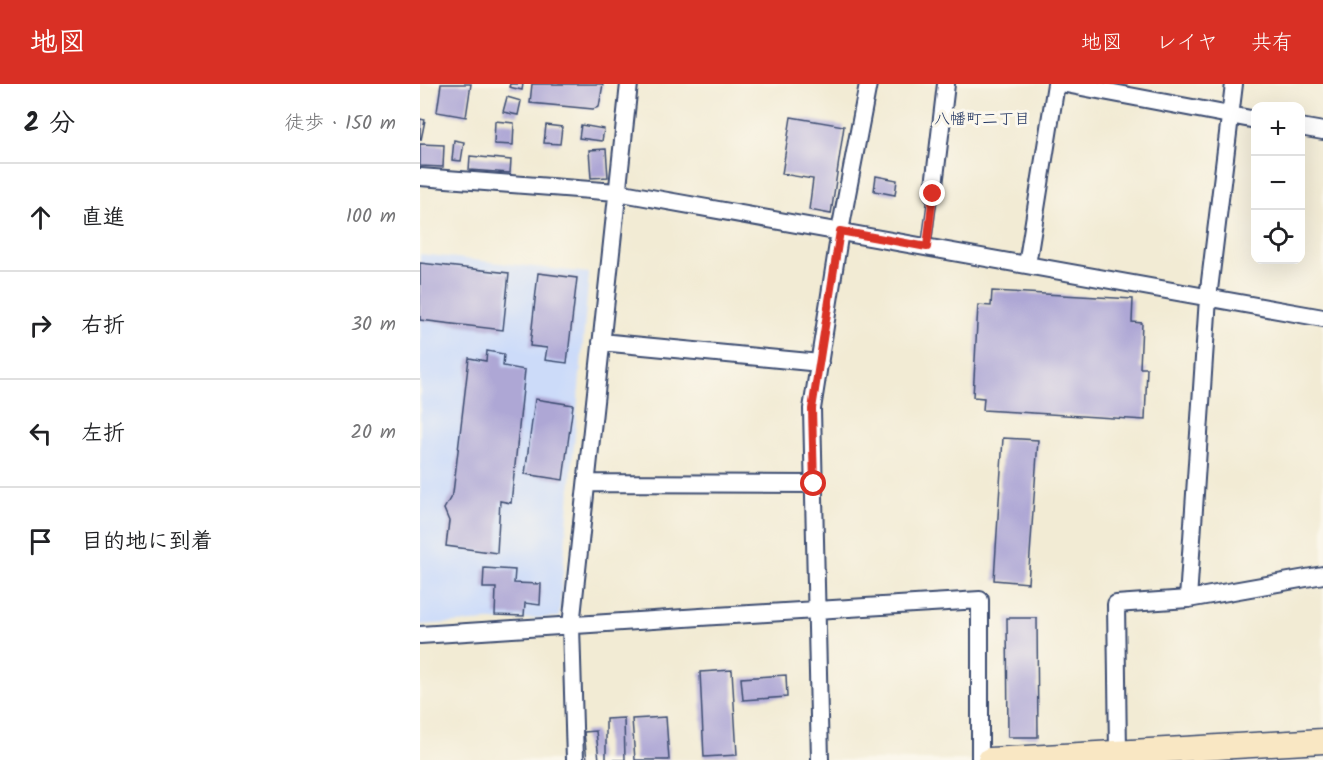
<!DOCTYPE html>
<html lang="ja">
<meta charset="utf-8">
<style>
body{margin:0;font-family:Kalam,"Klee One",sans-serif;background:#f2f2f2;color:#202124}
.controls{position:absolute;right:18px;top:18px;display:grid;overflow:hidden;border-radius:12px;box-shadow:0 6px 24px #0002}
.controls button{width:54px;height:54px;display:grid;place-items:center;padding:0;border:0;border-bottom:2px solid #e0e0e0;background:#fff;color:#202124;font:30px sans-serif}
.stop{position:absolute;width:18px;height:18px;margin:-14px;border:4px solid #d93025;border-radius:50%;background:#fff}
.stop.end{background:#d93025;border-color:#fff;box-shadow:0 2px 6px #0008}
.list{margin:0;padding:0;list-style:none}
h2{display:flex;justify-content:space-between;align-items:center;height:78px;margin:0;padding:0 24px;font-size:26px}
h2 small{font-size:20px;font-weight:400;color:#757577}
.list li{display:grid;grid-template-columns:39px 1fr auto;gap:18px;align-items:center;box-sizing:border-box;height:108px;padding:0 24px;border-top:2px solid #e0e0e0}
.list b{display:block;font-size:22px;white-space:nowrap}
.list em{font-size:20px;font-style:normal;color:#757577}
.icon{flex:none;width:33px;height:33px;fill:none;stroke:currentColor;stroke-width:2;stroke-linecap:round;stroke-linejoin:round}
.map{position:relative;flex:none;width:903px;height:676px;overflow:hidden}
header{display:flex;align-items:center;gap:36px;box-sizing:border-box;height:84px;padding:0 30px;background:#d93025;color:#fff}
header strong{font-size:28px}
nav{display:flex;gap:33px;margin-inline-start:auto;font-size:21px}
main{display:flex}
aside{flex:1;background:#fff}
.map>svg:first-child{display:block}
.built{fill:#ccdbf9}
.building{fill:#aea7d5}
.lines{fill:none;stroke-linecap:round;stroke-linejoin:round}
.service-casing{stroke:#3b4b70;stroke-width:11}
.minor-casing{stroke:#3b4b70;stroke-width:20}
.secondary-casing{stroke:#3b4b70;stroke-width:27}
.service{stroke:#fff;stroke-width:8}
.minor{stroke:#fff;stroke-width:16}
.secondary{stroke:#f9e7c3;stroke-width:24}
.route{stroke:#d93025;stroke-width:8}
.labels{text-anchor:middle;stroke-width:6;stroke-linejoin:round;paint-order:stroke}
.neighbourhood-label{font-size:16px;fill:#1b2f5e;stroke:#fbf7ec}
</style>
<header>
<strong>地図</strong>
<nav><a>地図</a><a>レイヤ</a><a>共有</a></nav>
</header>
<main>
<aside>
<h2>2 分<small>徒歩 · 150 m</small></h2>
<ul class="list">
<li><svg class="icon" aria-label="ahead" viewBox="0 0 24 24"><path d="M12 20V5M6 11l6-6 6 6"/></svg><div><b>直進</b></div><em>100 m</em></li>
<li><svg class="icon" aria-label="right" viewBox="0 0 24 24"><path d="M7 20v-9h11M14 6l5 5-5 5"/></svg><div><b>右折</b></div><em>30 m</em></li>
<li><svg class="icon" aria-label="left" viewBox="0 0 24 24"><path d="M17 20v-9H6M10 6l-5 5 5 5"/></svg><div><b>左折</b></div><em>20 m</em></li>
<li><svg class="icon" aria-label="arrive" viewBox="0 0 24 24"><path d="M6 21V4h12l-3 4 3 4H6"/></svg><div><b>目的地に到着</b></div></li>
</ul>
</aside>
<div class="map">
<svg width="903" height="676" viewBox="0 0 903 676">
<rect width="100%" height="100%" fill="#fbf7ec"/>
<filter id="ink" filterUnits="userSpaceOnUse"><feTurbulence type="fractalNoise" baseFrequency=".0167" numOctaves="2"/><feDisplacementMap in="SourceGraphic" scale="12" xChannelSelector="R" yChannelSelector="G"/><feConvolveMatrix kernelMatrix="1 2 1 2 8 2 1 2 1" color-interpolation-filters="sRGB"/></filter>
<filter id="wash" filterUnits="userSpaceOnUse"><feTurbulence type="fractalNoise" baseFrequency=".008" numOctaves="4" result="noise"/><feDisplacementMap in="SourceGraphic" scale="24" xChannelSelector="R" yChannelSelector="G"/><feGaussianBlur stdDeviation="1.35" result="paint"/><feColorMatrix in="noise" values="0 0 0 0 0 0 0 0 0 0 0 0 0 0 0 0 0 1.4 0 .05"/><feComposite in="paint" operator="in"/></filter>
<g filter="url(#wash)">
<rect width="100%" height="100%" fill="#f2ebd4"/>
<path class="built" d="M0,170L169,189L139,533L0,541Z"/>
<g id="blocks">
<path class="building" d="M21,0H51L46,33L17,28Z
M90,0H103L102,6L89,3Z
M112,0H183L179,23L173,25L110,19Z
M87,13L101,17L98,31L83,28Z
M371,33L424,42L411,130L389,126L393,95L362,90Z
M0,35L5,36L1,56H0Z
M75,37L94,39L93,61L74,60Z
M126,41L142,43L140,60L124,59Z
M161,41L184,45L182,57L159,54Z
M34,56L44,58L41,77L32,76Z
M0,60L24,61L23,83L0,82Z
M186,65L188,93L171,94L169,66Z
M50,72L91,76L90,89L49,86Z
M456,92L477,96L475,111L454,107Z
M0,179L89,189L83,246L0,236Z
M118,189L157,194L147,279L125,276L127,264L110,262Z
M572,207L713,215L712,238L722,239L720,284H727L725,336L563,326L564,314L553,313L558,221L571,222Z
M67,267L84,270L83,282L105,286L91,419L80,417L77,469L26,462L29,437L24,425L33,409L49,274L66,277Z
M115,315L153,321L143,396L105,390Z
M583,354L618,356L608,499L574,496Z
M64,484L95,486L94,499L121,500L120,521L105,519L104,532L75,531L76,504H63Z
M587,534H617L618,653H588Z
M312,586L317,671L284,673L280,588Z
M366,591L367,613L323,616L321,594Z
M246,633L249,676H215L212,635Z
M204,634L205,676H186V635Z
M176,647L179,676H167L164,648Z"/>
</g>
</g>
<g filter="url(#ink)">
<use href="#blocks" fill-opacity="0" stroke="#3b4b70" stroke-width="1.5"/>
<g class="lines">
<g class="service-casing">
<path id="service" d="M506,163L513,110"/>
</g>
<g class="minor-casing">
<path id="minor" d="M646,0L836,36
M880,43L903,47
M0,93L197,108L903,234
M513,110L526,0
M607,181L636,0
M181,258L400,279
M167,399L394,400
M768,515L788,214L814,0
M0,551C187,540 373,526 560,516V676
M698,668L696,520L768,515L903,491
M155,676L151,542L209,0
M400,676L392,325L420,147L448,0"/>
</g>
<g class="secondary-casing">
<path id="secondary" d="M570,676L903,657"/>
</g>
<use href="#service" class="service"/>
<use href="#minor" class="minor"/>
<use href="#secondary" class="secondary"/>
</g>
</g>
<g class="lines" filter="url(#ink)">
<path class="route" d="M394,400L392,325L420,147L507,163L513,110"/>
</g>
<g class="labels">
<g class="neighbourhood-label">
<text x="562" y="40">八幡町二丁目</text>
</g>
</g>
</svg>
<div class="controls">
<button>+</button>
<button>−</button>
<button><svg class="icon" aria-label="locate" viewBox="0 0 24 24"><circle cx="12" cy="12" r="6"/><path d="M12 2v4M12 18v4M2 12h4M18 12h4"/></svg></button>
</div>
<div class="stop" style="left:394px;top:400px"></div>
<div class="stop end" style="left:513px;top:110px"></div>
</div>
</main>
